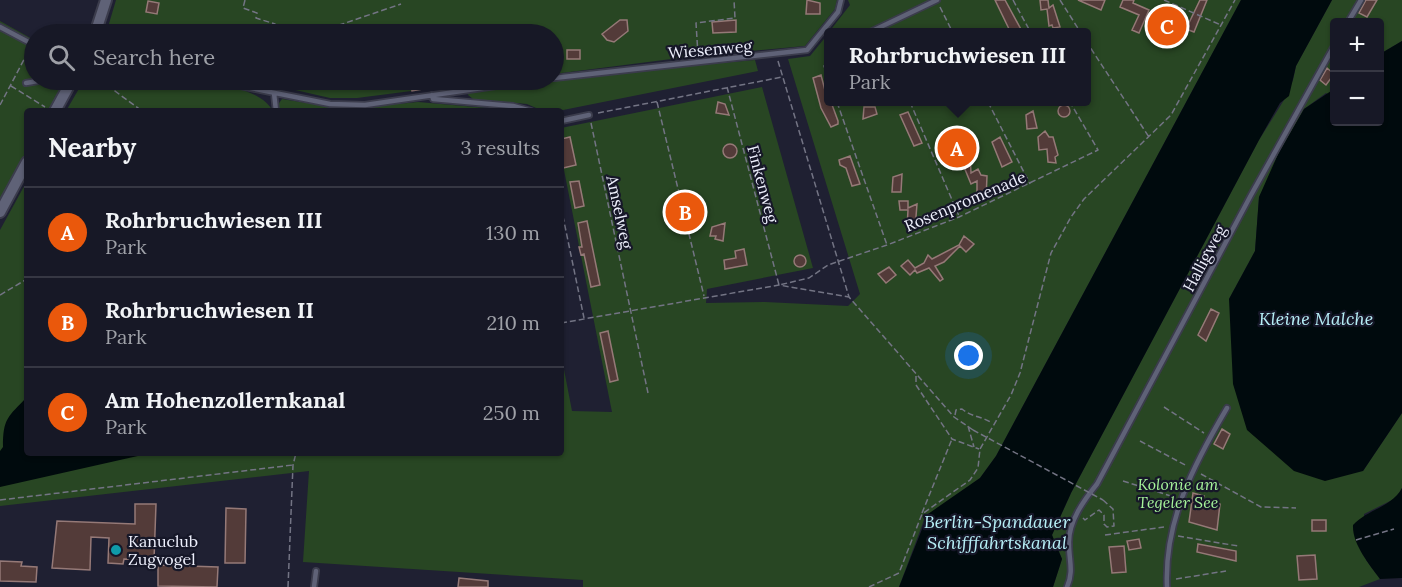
<!DOCTYPE html>
<meta charset="utf-8">
<style>
body{margin:0;font-family:Lora,serif;background:#20212e;color:#f1f3f6}
.controls{position:absolute;right:18px;top:18px;display:grid;overflow:hidden;border-radius:6px;box-shadow:0 2px 4px #0004}
.controls button{width:54px;height:54px;display:grid;place-items:center;padding:0;border:0;border-bottom:2px solid #363743;background:#171826;color:#f1f3f6;font:30px sans-serif}
.you{position:absolute;left:969px;top:356px;width:21px;height:21px;margin:-15px;border:4px solid #fff;border-radius:50%;background:#1a73e8;box-shadow:0 0 0 9px #1a73e833}
.badge{display:grid;place-items:center;width:39px;height:39px;border-radius:50%;background:#ea580c;color:#fff;font-size:20px;font-weight:700}
.pin{position:absolute;translate:-50% -50%;border:3px solid #fff;box-shadow:0 2px 6px #0006}
.popup{position:absolute;left:824px;top:28px;width:267px;height:78px;box-sizing:border-box;display:grid;place-content:center;border-radius:6px;background:#171826;filter:drop-shadow(0 2px 4px #0005);font-size:20px;white-space:nowrap;color:#9ea0a7}
.popup b{font-size:22px;color:#f1f3f6}
.popup::after{content:'';position:absolute;left:50%;top:100%;margin-left:-12px;border:12px solid transparent;border-top-color:#171826}
.list{margin:0;padding:0;list-style:none}
h2{display:flex;justify-content:space-between;align-items:center;height:78px;margin:0;padding:0 24px;font-size:26px}
h2 small{font-size:20px;font-weight:400;color:#9ea0a7}
.list li{display:grid;grid-template-columns:39px 1fr auto;gap:18px;align-items:center;box-sizing:border-box;height:90px;padding:0 24px;border-top:2px solid #363743}
.list b{display:block;font-size:22px;white-space:nowrap}
.list p{margin:0;font-size:20px;white-space:nowrap;color:#9ea0a7}
.list em{font-size:20px;font-style:normal;color:#9ea0a7}
.icon{flex:none;width:33px;height:33px;fill:none;stroke:currentColor;stroke-width:2;stroke-linecap:round;stroke-linejoin:round}
.map{position:relative;flex:none;width:1402px;height:587px;overflow:hidden}
.search{position:absolute;background:#171826;box-shadow:0 2px 4px #0004;left:24px;top:24px;width:540px;height:66px;display:flex;align-items:center;gap:15px;box-sizing:border-box;padding:0 21px;border-radius:33px;color:#9ea0a7;font-size:22px}
.panel{position:absolute;background:#171826;box-shadow:0 2px 4px #0004;left:24px;top:108px;width:540px;height:348px;border-radius:6px}
.map>svg:first-child{display:block}
.green{fill:#284623}
.water{fill:#000a0d}
.building{fill:#533b39;stroke:#957977;stroke-width:1.5}
.lines{fill:none;stroke-linecap:round;stroke-linejoin:round}
.service-casing{stroke:#3b3c4c;stroke-width:8}
.tertiary-casing{stroke:#3b3c4c;stroke-width:14}
.path{stroke:#737484;stroke-width:1.5;stroke-dasharray:6 3;stroke-linecap:butt}
.service{stroke:#5f6277;stroke-width:4.5}
.tertiary{stroke:#5f6277;stroke-width:10}
.path-bridge{stroke:#737484;stroke-width:1.5;stroke-dasharray:6 3;stroke-linecap:butt}
.culture-dot{fill:#0f9aa8;stroke:#161728;stroke-width:2}
.labels{text-anchor:middle;stroke-width:4.5;stroke-linejoin:round;paint-order:stroke}
.street-label{font-size:16px;fill:#edeffc;stroke:#161728}
.park-label{font-size:16px;font-style:italic;fill:#a6f49a;stroke:#161728}
.poi-label{font-size:16px;fill:#edeffc;stroke:#161728;text-anchor:start}
.water-label{font-size:18px;font-style:italic;fill:#b7eff7;stroke:#161728}
</style>
<div class="map">
<svg width="1402" height="587" viewBox="0 0 1402 587">
<rect width="100%" height="100%" fill="#1f2032"/>
<path class="green" d="M116,0H837L835,9L805,46L695,56L554,74V34H117L108,27Z
M848,0H1241L996,456L980,478L937,508L924,520L899,587H583V580L303,562L309,471L0,506V230L27,181V453H561V354L572,411L612,412L561,155V128L762,87L813,268L707,289L706,303L765,302L848,306L860,294L788,59L810,56L828,34V102H1086V33L829,32L850,5Z
M1332,0H1402V41L1380,54V22H1334V89L1329,95L1326,93L1304,109L1259,197L1255,251L1229,299L1363,471L1402,413V488L1396,498L1364,514L1366,560L1380,579L1359,587H1053L1062,559L1052,535L1071,493L1259,140L1284,100L1293,80L1296,66Z
M0,21L34,40V80H65L48,111H27V151L0,201Z
M755,60L758,71L558,111H543L527,104L473,99L468,95L469,92C564,79 660,68 755,60Z
M84,80C126,80 250,70 273,111H66Z
M252,80H497L357,98H330Z
M282,99L344,109L418,102L522,111H278L277,106Z"/>
<path class="water" d="M1241,0H1332L1296,66L1289,96L1280,103L1259,140L1071,493L1052,535L1062,559L1053,587H899L928,514L980,478L996,456Z
M1402,41V413L1363,471L1325,481L1294,471L1247,430L1233,384L1229,299L1255,251L1259,197L1279,152L1304,109L1334,89V122H1380V54Z
M27,397V453H151L0,487V451L3,447C3,418 8,417 27,397Z
M1402,488V578L1380,579C1369,564 1352,544 1353,525C1368,509 1392,507 1402,488Z"/>
<path class="building" d="M807,0L820,3V14H806Z
M995,0H1005L1023,33H1011Z
M1040,0H1048L1049,8L1053,5L1060,27L1053,28L1052,25L1049,26L1047,9L1041,10Z
M1078,0H1105L1101,10Z
M1123,0H1134L1133,3L1149,10L1139,33L1132,30L1139,15L1120,7Z
M1200,0H1207L1194,32L1186,29Z
M1366,0H1377L1367,17L1359,13Z
M148,1L159,3L157,14L146,12Z
M620,20H627L628,31L614,42L607,40L602,34Z
M736,20V32L713,33L712,22Z
M567,50H580V59H567Z
M1327,68L1334,74L1326,85L1320,80Z
M821,75L828,102H831L838,121V124L831,127L821,108L813,78Z
M410,80H451V84L412,91Z
M718,102L725,104L729,115L716,113Z
M1058 111a6 6 0 1 1 12 0a6 6 0 1 1-12 0Z
M864,107H875L877,114L863,119Z
M1033,111L1037,128L1027,129L1026,115Z
M908,112L922,143L914,146L900,115Z
M1045,131L1049,137H1053L1058,155L1055,157L1056,163L1048,162L1047,149L1039,150L1038,137Z
M570,137L576,165L563,168L561,139Z
M1000,137L1012,162L1002,167L992,142Z
M723 151a7 7 0 1 1 14 0a7 7 0 1 1-14 0Z
M970,154L971,173L978,169L981,175L987,176L986,199L977,198V181L971,184L962,162V155Z
M850,156L860,184L852,186L846,168L840,165L839,160Z
M902,174L901,192H892L893,177Z
M579,181L584,206L575,208L570,182Z
M899,201H908V208L917,204L915,229L907,228L908,210H900Z
M587,221L600,285L591,287L584,254L581,255L579,247H582L578,223Z
M725,223L723,241L715,239L716,236H710L712,227Z
M964,236L974,244L966,252L960,246L944,262L935,266L943,279L940,281L929,268L917,273L915,270L910,275L901,266L908,260L915,268L924,263L928,255L932,259L959,245Z
M744,249L747,265L725,269L724,260L736,258L735,251Z
M794 261a6 6 0 1 1 12 0a6 6 0 1 1-12 0Z
M889,267L896,275L886,283L878,274Z
M1211,309L1219,313L1206,341L1198,335Z
M608,331L618,380L610,382L600,333Z
M1222,429L1230,434L1223,449L1214,444Z
M1193,493L1204,496L1202,501L1220,504L1217,530L1189,522Z
M135,504H156L154,560L124,559L123,564L108,563L109,538L91,537L90,570L52,568L57,521L135,524Z
M226,508L246,509L245,563H225Z
M1312,520H1326V531H1312Z
M1139,539L1141,548L1129,550L1127,541Z
M1198,544L1236,551V561L1197,552Z
M1124,546L1126,572L1112,573L1109,547Z
M1315,555L1317,579L1299,580L1297,556Z
M0,561L22,562L21,566L37,567L36,582L0,581Z
M158,565L218,567L217,587L158,586Z
M459,578L488,581V587H458Z"/>
<g class="lines">
<g class="service-casing">
<path id="service" d="M1348,22L1361,0
M0,27L34,45
M868,33L937,0
M554,78L807,50L838,12L841,0
M211,80L330,104L365,105L538,80
M26,83L44,80
M274,93L276,111
M432,95L433,99L513,106L531,111
M561,121L589,115
M314,587L316,571
M1067,587C1074,571 1069,561 1069,544C1068,522 1084,500 1097,484L1251,195L1334,46
M1167,587C1164,521 1194,464 1227,408"/>
</g>
<g class="tertiary-casing">
<path id="tertiary" d="M95,34L106,0
M55,111L72,80
M0,212L27,162"/>
</g>
<path class="path" d="M245,0L243,8L257,13L256,18L275,24L278,34
M1013,0L1031,33
M1060,0L1081,33
M1164,0L1221,25
M940,7L953,33
M313,34L401,4
M1086,41L1149,137
M698,55L696,23L735,18L734,0
M828,57L824,66L828,77
M778,61L849,297L954,417L973,430
M100,80L142,111
M11,86L45,107
M727,87L779,285L809,278L828,265L887,245L959,217L1098,150L1070,102
M657,102L704,296
M837,102L887,245
M910,102L959,216
M988,102L1030,184
M0,105L28,52
M598,113L782,77
M591,123L648,393
M561,207L584,318
M0,295L27,279
M561,323L779,285L849,297
M916,376V385L952,439L979,449
M1164,407L1204,433
M955,415L956,410L962,409C972,417 981,416 992,423
M968,426L974,447
M1140,441L1187,466
M1201,474L1261,507L1296,508
M1123,481L1174,497
M0,500L293,465
M922,513L952,439
M1083,518L1085,520L1099,510L1104,515V524L1107,527L1114,526L1113,509L1103,500
M1105,535L1164,527
M1178,536L1238,546
M1356,540L1394,529
M1176,579L1226,571
M288,587L293,465L296,453
M869,587L899,573L922,514L970,480L978,468L980,449L1011,395L1020,373L1051,253L1071,217L1084,199L1171,115L1235,0"/>
<use href="#service" class="service"/>
<use href="#tertiary" class="tertiary"/>
<path class="path-bridge" d="M973,430L1103,500"/>
</g>
<circle class="culture-dot" cx="116" cy="550" r="6"/>
<g class="labels">
<g class="street-label">
<text transform="translate(710 49) rotate(-5)" y="6">Wiesenweg</text>
<text transform="translate(763 184) rotate(75)" y="6">Finkenweg</text>
<text transform="translate(965 201) rotate(-23)" y="6">Rosenpromenade</text>
<text transform="translate(620 212) rotate(78)" y="6">Amselweg</text>
<text transform="translate(1204 258) rotate(-62)" y="6">Halligweg</text>
</g>
<g class="park-label">
<text x="1178" y="490">Kolonie am<tspan x="1178" dy="18">Tegeler See</tspan></text>
</g>
<g class="poi-label">
<text x="128" y="547">Kanuclub<tspan x="128" dy="18">Zugvogel</tspan></text>
</g>
<g class="water-label">
<text x="1316" y="325">Kleine Malche</text>
<text x="997" y="528">Berlin-Spandauer<tspan x="997" dy="21">Schifffahrtskanal</tspan></text>
</g>
</g>
</svg>
<div class="controls">
<button>+</button>
<button>−</button>
</div>
<div class="you"></div>
<div class="pin badge" style="left:957px;top:148px">A</div>
<div class="popup"><b>Rohrbruchwiesen III</b>Park</div>
<div class="pin badge" style="left:685px;top:212px">B</div>
<div class="pin badge" style="left:1167px;top:26px">C</div>
<div class="search"><svg class="icon" aria-label="search" viewBox="0 0 24 24"><circle cx="10" cy="10" r="6"/><path d="M15 15l6 6"/></svg>Search here</div>
<section class="panel">
<h2>Nearby<small>3 results</small></h2>
<ul class="list">
<li><span class="badge">A</span><div><b>Rohrbruchwiesen III</b><p>Park</p></div><em>130 m</em></li>
<li><span class="badge">B</span><div><b>Rohrbruchwiesen II</b><p>Park</p></div><em>210 m</em></li>
<li><span class="badge">C</span><div><b>Am Hohenzollernkanal</b><p>Park</p></div><em>250 m</em></li>
</ul>
</section>
</div>
